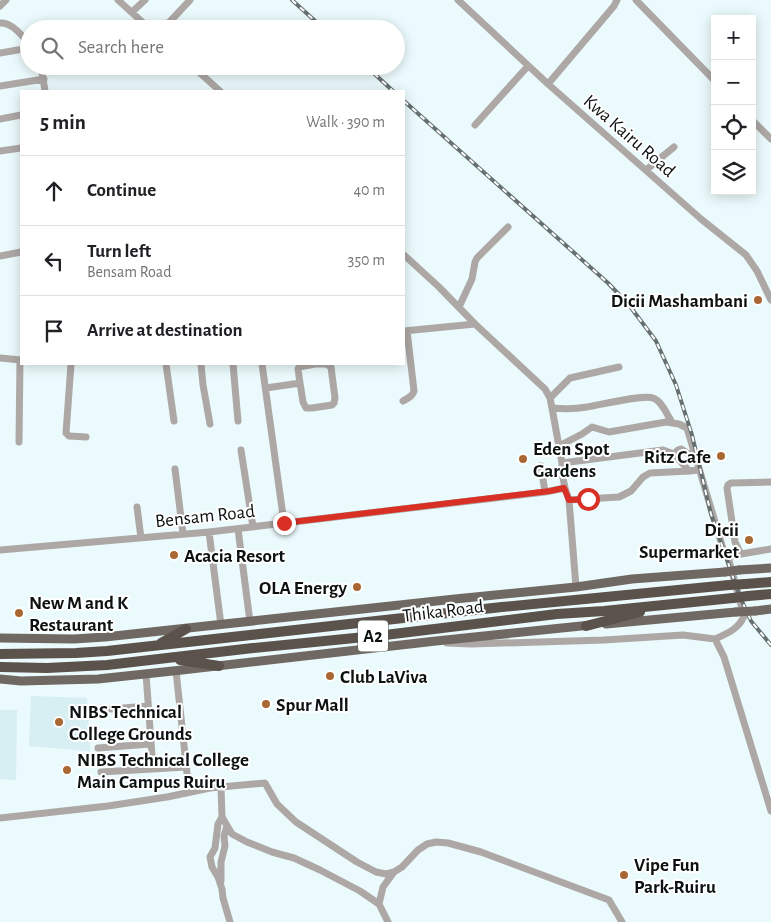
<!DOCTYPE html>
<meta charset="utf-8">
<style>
body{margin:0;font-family:"Alegreya Sans",sans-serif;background:#f6f6f6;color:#202124}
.controls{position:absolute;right:15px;top:15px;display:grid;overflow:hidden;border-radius:0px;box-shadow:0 2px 12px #0003}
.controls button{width:45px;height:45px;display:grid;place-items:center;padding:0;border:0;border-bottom:1px solid #e0e0e0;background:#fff;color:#202124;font:25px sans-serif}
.stop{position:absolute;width:15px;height:15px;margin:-11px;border:4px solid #d93025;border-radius:50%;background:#fff}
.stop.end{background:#d93025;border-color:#fff;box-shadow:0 1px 5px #0008}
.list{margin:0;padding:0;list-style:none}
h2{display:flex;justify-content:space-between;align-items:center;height:65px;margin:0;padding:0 20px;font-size:21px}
h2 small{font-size:16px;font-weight:400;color:#757577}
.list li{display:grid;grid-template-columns:32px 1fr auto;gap:15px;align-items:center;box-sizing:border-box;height:70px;padding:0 20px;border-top:1px solid #e0e0e0}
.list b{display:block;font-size:19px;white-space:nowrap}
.list p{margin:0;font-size:16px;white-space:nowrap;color:#757577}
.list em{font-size:16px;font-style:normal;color:#757577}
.icon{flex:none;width:28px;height:28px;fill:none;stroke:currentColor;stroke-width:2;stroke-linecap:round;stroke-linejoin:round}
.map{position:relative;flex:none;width:771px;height:922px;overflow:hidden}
.search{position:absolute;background:#fff;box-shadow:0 2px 12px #0003;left:20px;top:20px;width:385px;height:55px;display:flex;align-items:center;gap:12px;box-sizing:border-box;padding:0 18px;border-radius:28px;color:#757577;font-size:19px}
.panel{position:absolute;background:#fff;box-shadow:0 2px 12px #0003;left:20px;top:90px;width:385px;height:275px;border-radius:0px}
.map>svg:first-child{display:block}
.built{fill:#d7eef2}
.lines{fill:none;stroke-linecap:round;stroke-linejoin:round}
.minor{stroke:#ada8a5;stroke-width:7}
.major{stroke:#706862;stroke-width:9}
.highway{stroke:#5b524b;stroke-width:10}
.rail-casing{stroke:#667071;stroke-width:4}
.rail{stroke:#fff;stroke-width:2;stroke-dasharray:5.5;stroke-linecap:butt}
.major-bridge{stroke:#706862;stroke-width:9}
.highway-bridge{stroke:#5b524b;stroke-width:10}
.route{stroke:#d93025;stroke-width:6}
.poi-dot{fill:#a96833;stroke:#fff;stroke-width:2}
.labels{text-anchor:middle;stroke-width:4;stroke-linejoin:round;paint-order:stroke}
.shield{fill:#fff;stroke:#555859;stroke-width:1}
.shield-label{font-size:18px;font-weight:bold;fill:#0c1112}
.street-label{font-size:19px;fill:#0c1112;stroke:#fff}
.poi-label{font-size:19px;font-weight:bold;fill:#0c1112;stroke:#fff;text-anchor:start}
</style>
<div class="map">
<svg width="771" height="922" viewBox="0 0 771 922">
<rect width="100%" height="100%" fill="#ebfafc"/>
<path class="built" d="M31,696L87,698L90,751L29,746Z
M0,710H17L16,780L0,779Z"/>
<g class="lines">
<path class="minor" d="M118,0L150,29
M458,0L548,84L701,219L746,255L757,271L771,300
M636,0L715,81
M0,6L6,0
M132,12L145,0
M0,23C12,22 21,35 29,43
M163,29L190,0
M0,53L29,48
M41,66L45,91
M192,66L220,91
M548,84L614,6L617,0
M0,86L44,79
M0,119L21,115
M752,120L771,139
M475,125L528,66
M0,151L21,148
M646,170L674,147
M0,256L21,252
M459,307L472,279L475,262L477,258L508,227
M404,331L475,324
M0,358L21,360
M71,364L66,433L69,436L86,437
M166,364L174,421
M201,364L203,385L210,424
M233,364L238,421
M262,364L284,523
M300,383L298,369L299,367L315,364
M266,388L300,383L303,402L306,408H312L332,405L334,403L335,398L331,367L326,364H315
M550,398L570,378L619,367
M403,401C408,398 413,396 414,391L407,331
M552,408C564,409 576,409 587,407C600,405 644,394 653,398C662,401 667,415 672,422
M19,442L20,360
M559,446L582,434L592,427L609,432L666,422L679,424L687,428L724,552L728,557L741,554
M241,450L253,527
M674,454L678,450L681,449L696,459
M562,463L663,450L674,454L689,471
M541,466L545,492
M175,469L183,534
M771,482L731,483L728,485L727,488L735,542L741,554L771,549
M565,488L569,500L619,497L631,491L643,477L650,473L689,471L699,470
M569,500L576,587
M137,507L141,538
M238,529L250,622
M209,532L221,625
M0,550L209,532L545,492L565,488L562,473V463L552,408L550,398L545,389L475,324L439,287L404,255
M715,639C726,634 739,629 744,616L728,557
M447,643L471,644L604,640L683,635L715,639L724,657L771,811
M176,671L189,792
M146,674L153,769
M111,709L148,706
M98,748L150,744
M101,772L186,767
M221,787L222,817L232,834L247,842L272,852L294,858L320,870L360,891L379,904L388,922
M222,817L218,824L215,848L210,857L212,867L218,877L222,889L223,898L230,922
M0,818L108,806L167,797L210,788L265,783L277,804L296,822L357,862L376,872L386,874L394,872L402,867L418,850L427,844L436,842L448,843L481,852L609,900L622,922
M221,881V862L225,846L224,836L227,826
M379,904L383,887L394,872"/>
<path class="major" d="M739,570L771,568
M755,611L771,609
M606,624L736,612
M0,638L74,639L105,637L455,599L576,587L632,579L725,572
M0,679L21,681L98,679L182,670L436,641L591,625"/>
<path class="highway" d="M745,584L771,582
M748,596L771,594
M586,626L640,612
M161,643L186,629
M0,654L76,653L107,651L502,607L729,585
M180,660L219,666
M0,667L47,668L107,665L253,648L385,635L557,614L604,611L733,598"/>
<g class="rail-casing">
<path id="rail" d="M292,0L324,29
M366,66L393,91
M404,101L608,283L629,305L656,341L676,385L692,435L711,514L740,597L751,621L771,645"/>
</g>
<use href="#rail" class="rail"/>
<path class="major-bridge" d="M725,572L739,570
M736,612L755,611"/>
<path class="highway-bridge" d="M729,585L745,584
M733,598L748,596"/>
</g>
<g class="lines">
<path class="route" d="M284,523L550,491L564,488L569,500L588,499"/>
</g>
<g class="poi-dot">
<circle cx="758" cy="300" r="5"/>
<circle cx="721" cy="456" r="5"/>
<circle cx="523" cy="459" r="5"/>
<circle cx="749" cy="540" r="5"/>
<circle cx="174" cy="555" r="5"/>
<circle cx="357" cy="587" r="5"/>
<circle cx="19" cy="613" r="5"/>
<circle cx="330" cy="676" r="5"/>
<circle cx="266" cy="704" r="5"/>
<circle cx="59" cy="722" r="5"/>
<circle cx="67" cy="770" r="5"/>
<circle cx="624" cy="875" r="5"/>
</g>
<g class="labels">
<rect class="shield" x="358" y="620.5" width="30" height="31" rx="4"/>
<g class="shield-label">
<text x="373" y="642">A2</text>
</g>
<g class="street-label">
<text transform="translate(630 135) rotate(41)" y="7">Kwa Kairu Road</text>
<text transform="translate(205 515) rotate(-6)" y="7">Bensam Road</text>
<text transform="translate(443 610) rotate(-7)" y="7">Thika Road</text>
</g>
<g class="poi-label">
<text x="748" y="307" text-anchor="end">Dicii Mashambani</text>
<text x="533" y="455">Eden Spot<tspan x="533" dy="22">Gardens</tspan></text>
<text x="711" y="463" text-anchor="end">Ritz Cafe</text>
<text x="739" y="536" text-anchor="end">Dicii<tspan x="739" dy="22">Supermarket</tspan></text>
<text x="184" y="562">Acacia Resort</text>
<text x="347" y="594" text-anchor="end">OLA Energy</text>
<text x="29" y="609">New M and K<tspan x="29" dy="22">Restaurant</tspan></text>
<text x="340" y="683">Club LaViva</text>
<text x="276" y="711">Spur Mall</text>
<text x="69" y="718">NIBS Technical<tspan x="69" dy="22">College Grounds</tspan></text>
<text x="77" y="766">NIBS Technical College<tspan x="77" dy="22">Main Campus Ruiru</tspan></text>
<text x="634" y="871">Vipe Fun<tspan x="634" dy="22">Park-Ruiru</tspan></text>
</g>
</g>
</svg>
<div class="controls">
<button>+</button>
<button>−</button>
<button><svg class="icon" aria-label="locate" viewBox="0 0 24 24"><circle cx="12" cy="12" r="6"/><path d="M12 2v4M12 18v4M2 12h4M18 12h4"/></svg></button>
<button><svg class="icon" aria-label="layers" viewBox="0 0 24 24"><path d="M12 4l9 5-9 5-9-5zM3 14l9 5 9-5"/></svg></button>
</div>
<div class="stop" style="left:588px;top:499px"></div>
<div class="stop end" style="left:284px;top:523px"></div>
<div class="search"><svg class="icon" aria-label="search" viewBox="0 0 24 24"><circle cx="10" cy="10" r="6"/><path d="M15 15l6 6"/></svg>Search here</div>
<section class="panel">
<h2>5 min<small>Walk · 390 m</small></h2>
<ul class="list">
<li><svg class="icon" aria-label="ahead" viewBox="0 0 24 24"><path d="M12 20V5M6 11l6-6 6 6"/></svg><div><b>Continue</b></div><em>40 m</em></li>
<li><svg class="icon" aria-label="left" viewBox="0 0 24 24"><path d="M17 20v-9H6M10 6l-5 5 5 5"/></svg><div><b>Turn left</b><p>Bensam Road</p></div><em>350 m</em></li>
<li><svg class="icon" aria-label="arrive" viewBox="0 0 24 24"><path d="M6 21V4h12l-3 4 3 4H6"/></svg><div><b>Arrive at destination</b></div></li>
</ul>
</section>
</div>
